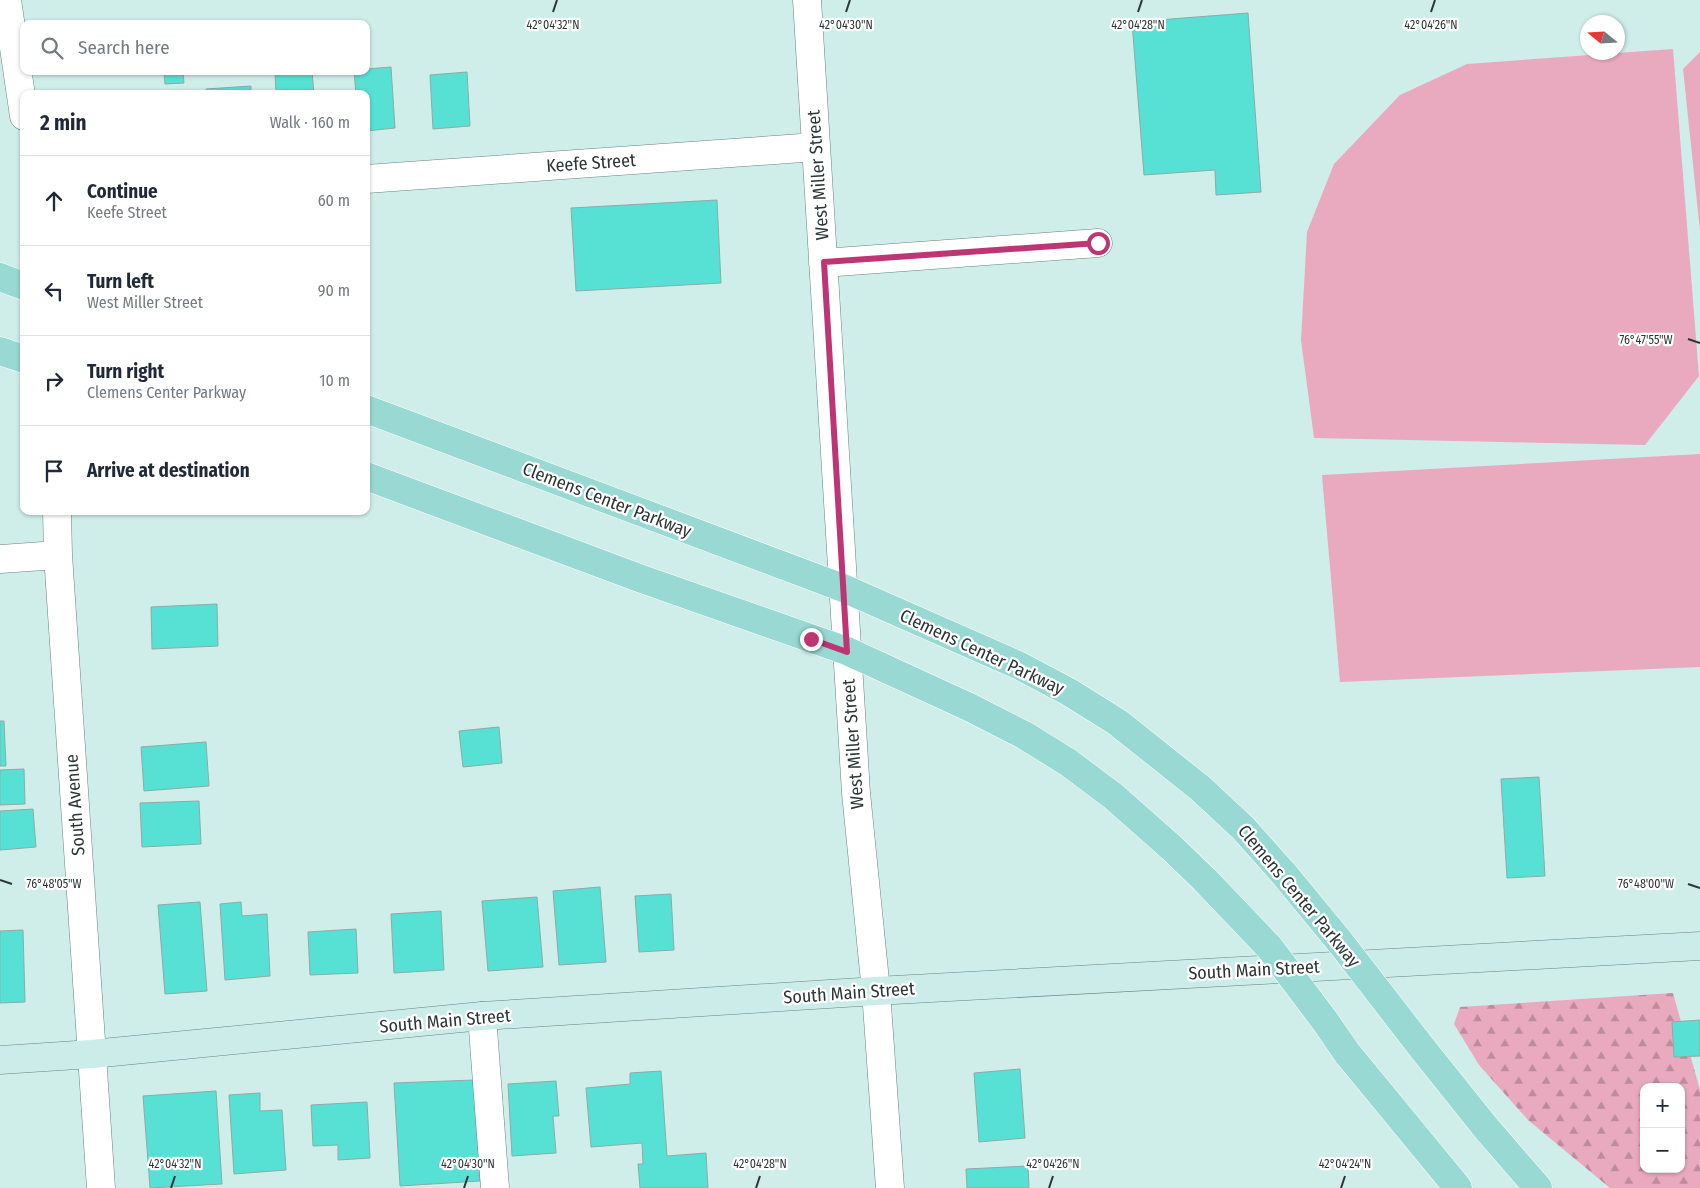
<!DOCTYPE html>
<meta charset="utf-8">
<style>
body{margin:0;font-family:"Fira Sans Condensed",sans-serif;background:#f2f2f3;color:#1f2937}
.controls{position:absolute;right:15px;bottom:15px;display:grid;overflow:hidden;border-radius:10px;box-shadow:0 1px 4px #0004}
.controls button{width:45px;height:45px;display:grid;place-items:center;padding:0;border:0;border-bottom:1px solid #e0e1e3;background:#fff;color:#1f2937;font:25px sans-serif}
.compass{position:absolute;left:1580px;top:15px;width:45px;height:45px;border-radius:50%;background:#fff;box-shadow:0 1px 4px #0004;rotate:288deg}
.stop{position:absolute;width:15px;height:15px;margin:-11px;border:4px solid #bd3572;border-radius:50%;background:#fff}
.stop.end{background:#bd3572;border-color:#fff;box-shadow:0 1px 5px #0008}
.list{margin:0;padding:0;list-style:none}
h2{display:flex;justify-content:space-between;align-items:center;height:65px;margin:0;padding:0 20px;font-size:21px}
h2 small{font-size:16px;font-weight:400;color:#747a83}
.list li{display:grid;grid-template-columns:32px 1fr auto;gap:15px;align-items:center;box-sizing:border-box;height:90px;padding:0 20px;border-top:1px solid #e0e1e3}
.list b{display:block;font-size:19px;white-space:nowrap}
.list p{margin:0;font-size:16px;white-space:nowrap;color:#747a83}
.list em{font-size:16px;font-style:normal;color:#747a83}
.icon{flex:none;width:28px;height:28px;fill:none;stroke:currentColor;stroke-width:2;stroke-linecap:round;stroke-linejoin:round}
.map{position:relative;flex:none;width:1700px;height:1188px;overflow:hidden}
.search{position:absolute;background:#fff;box-shadow:0 1px 4px #0004;left:20px;top:20px;width:350px;height:55px;display:flex;align-items:center;gap:12px;box-sizing:border-box;padding:0 18px;border-radius:10px;color:#747a83;font-size:19px}
.panel{position:absolute;background:#fff;box-shadow:0 1px 4px #0004;left:20px;top:90px;width:350px;height:425px;border-radius:10px}
.map>svg:first-child{display:block}
.green{fill:#e9aabf}
.forest{fill:url(#forest-firs);fill-rule:evenodd}
.building{fill:#57e0d4;stroke:#8eaba7}
.lines{fill:none;stroke-linecap:round;stroke-linejoin:round}
.street-casing{stroke:#698581;stroke-width:29}
.secondary-casing{stroke:#698581;stroke-width:29}
.primary-casing{stroke:#fff;stroke-width:29}
.street{stroke:#fff;stroke-width:28}
.secondary{stroke:#ccece9;stroke-width:28}
.primary{stroke:#99d9d3;stroke-width:28}
.primary-bridge-casing{stroke:#fff;stroke-width:29;stroke-linecap:butt}
.primary-bridge{stroke:#99d9d3;stroke-width:28}
.route{stroke:#bd3572;stroke-width:6}
.ticks{fill:none;stroke:#2b3635;stroke-width:2}
.labels{text-anchor:middle;stroke-width:4.5;stroke-linejoin:round;paint-order:stroke}
.street-label{font-size:18px;fill:#2b3635;stroke:#fff}
.ticks-label{font-size:12px;text-anchor:middle;fill:#2b3635;stroke:#fff;stroke-width:4.5;stroke-linejoin:round;paint-order:stroke}
</style>
<div class="map">
<svg width="1700" height="1188" viewBox="0 0 1700 1188">
<defs>
<pattern id="forest-firs" width="22" height="20" patternUnits="userSpaceOnUse" patternTransform="scale(1.25)"><rect width="22" height="20" fill="#e9aabf"/><path d="M5 1l3.5 6h-7zM16 11l3.5 6h-7z" fill="#bd8b9c"/></pattern>
</defs>
<rect width="100%" height="100%" fill="#cfede9"/>
<path class="green" d="M1673,49L1699,376L1645,445L1314,438L1301,340L1307,232L1334,164L1400,95L1467,64Z
M1700,52V231L1683,69Z
M1700,454V667L1340,682L1322,475Z"/>
<path class="forest" d="M1673,993L1700,1090V1188H1610L1528,1120L1479,1065L1454,1024L1460,1007ZM1644,1087H1681V1169H1644Z"/>
<path class="building" d="M1248,13L1261,192L1216,195L1215,170L1144,175L1132,22Z
M391,67L395,128L366,131V94H356L354,71H366V69Z
M164,71H183L184,83L165,84Z
M275,71H312L314,94H276Z
M467,72L470,126L433,129L430,75Z
M251,86V94H206V89Z
M717,200L721,283L576,291L571,208Z
M217,604L218,646L152,649L151,607Z
M0,721H4L6,766H0Z
M499,727L502,763L463,767L459,731Z
M206,742L209,786L144,791L141,747Z
M24,769L25,804L0,805V770Z
M1539,777L1545,876L1507,878L1501,779Z
M199,801L201,844L142,847L140,803Z
M33,809L36,847L0,850V811Z
M600,887L606,962L559,965L553,891Z
M671,894L674,950L639,952L635,896Z
M537,897L543,967L488,971L482,901Z
M200,902L207,991L165,994L158,905Z
M241,902L242,916L267,914L270,976L225,980L220,904Z
M441,911L444,970L394,973L391,914Z
M356,929L358,973L310,975L308,932Z
M23,930L25,1002L0,1003V931Z
M1700,1020V1056L1674,1057L1672,1022Z
M1020,1069L1025,1138L979,1142L974,1073Z
M661,1071L667,1156L706,1153L708,1188H640L638,1164H643L642,1143L591,1147L586,1088L630,1084V1073Z
M474,1080L480,1181L400,1186L394,1083Z
M556,1081L559,1116H553L556,1153L512,1156L508,1084Z
M216,1091L222,1184L150,1188L143,1096Z
M260,1093V1111L282,1110L286,1170L234,1174L229,1095Z
M367,1102L370,1158L338,1160V1145L313,1146L311,1105Z
M1028,1166L1029,1188H967L966,1169Z"/>
<g class="lines">
<g class="street-casing">
<path id="street" d="M7,0L24,116
M807,0L856,793L876,991L890,1188
M366,179L816,147
M823,263L1098,243
M57,511L58,555L101,1188
M0,559L58,555
M482,1016L495,1188"/>
</g>
<g class="secondary-casing">
<path id="secondary" d="M0,1060L92,1054L482,1016L876,991L1700,946"/>
</g>
<g class="primary-casing">
<path id="primary" d="M0,277L24,286
M0,351L24,359
M366,409L843,588L1020,666L1069,692L1117,722L1200,788L1243,828L1284,874
M366,476L639,578L847,651L969,707L1024,735L1069,763L1113,796L1173,849L1206,881
M1422,1048L1486,1128L1538,1188
M1347,1053L1458,1188"/>
</g>
<use href="#street" class="street"/>
<use href="#secondary" class="secondary"/>
<use href="#primary" class="primary"/>
<g class="primary-bridge-casing">
<path id="primary-bridge" d="M1284,874L1340,942L1422,1048
M1206,881L1269,947L1325,1021L1347,1053"/>
</g>
<use href="#primary-bridge" class="primary-bridge"/>
</g>
<g class="lines">
<path class="route" d="M811,639L847,652L824,262L1098,243"/>
</g>
<path class="ticks" d="M553,12L557,0M846,12L850,0M1138,12L1142,0M1431,12L1435,0M1688,339L1700,343M0,880L12,884M1688,884L1700,888M171,1188L175,1176M464,1188L468,1176M756,1188L760,1176M1049,1188L1053,1176M1341,1188L1345,1176"/>
<g class="labels">
<g class="street-label">
<text transform="translate(591 163) rotate(-4)" y="6">Keefe Street</text>
<text transform="translate(818 175) rotate(-94)" y="6">West Miller Street</text>
<text transform="translate(607 500) rotate(21)" y="6">Clemens Center Parkway</text>
<text transform="translate(982 652) rotate(25)" y="6">Clemens Center Parkway</text>
<text transform="translate(853 744) rotate(-94)" y="6">West Miller Street</text>
<text transform="translate(75 805) rotate(-94)" y="6">South Avenue</text>
<text transform="translate(1299 896) rotate(50)" y="6">Clemens Center Parkway</text>
<text transform="translate(1254 970) rotate(-3)" y="6">South Main Street</text>
<text transform="translate(849 993) rotate(-4)" y="6">South Main Street</text>
<text transform="translate(445 1021) rotate(-5)" y="6">South Main Street</text>
</g>
</g>
<g class="ticks-label">
<text x="553" y="29">42°04'32"N</text>
<text x="846" y="29">42°04'30"N</text>
<text x="1138" y="29">42°04'28"N</text>
<text x="1431" y="29">42°04'26"N</text>
<text x="1646" y="344">76°47'55"W</text>
<text x="1646" y="888">76°48'00"W</text>
<text x="54" y="888">76°48'05"W</text>
<text x="175" y="1168">42°04'32"N</text>
<text x="468" y="1168">42°04'30"N</text>
<text x="760" y="1168">42°04'28"N</text>
<text x="1053" y="1168">42°04'26"N</text>
<text x="1345" y="1168">42°04'24"N</text>
</g>
</svg>
<div class="controls">
<button>+</button>
<button>−</button>
</div>
<svg class="compass" viewBox="-18 -18 36 36"><path d="M0-13l5 13h-10z" fill="#e53935"/><path d="M0 13l5-13h-10z" fill="#747a83"/></svg>
<div class="stop" style="left:1098px;top:243px"></div>
<div class="stop end" style="left:811px;top:639px"></div>
<div class="search"><svg class="icon" aria-label="search" viewBox="0 0 24 24"><circle cx="10" cy="10" r="6"/><path d="M15 15l6 6"/></svg>Search here</div>
<section class="panel">
<h2>2 min<small>Walk · 160 m</small></h2>
<ul class="list">
<li><svg class="icon" aria-label="ahead" viewBox="0 0 24 24"><path d="M12 20V5M6 11l6-6 6 6"/></svg><div><b>Continue</b><p>Keefe Street</p></div><em>60 m</em></li>
<li><svg class="icon" aria-label="left" viewBox="0 0 24 24"><path d="M17 20v-9H6M10 6l-5 5 5 5"/></svg><div><b>Turn left</b><p>West Miller Street</p></div><em>90 m</em></li>
<li><svg class="icon" aria-label="right" viewBox="0 0 24 24"><path d="M7 20v-9h11M14 6l5 5-5 5"/></svg><div><b>Turn right</b><p>Clemens Center Parkway</p></div><em>10 m</em></li>
<li><svg class="icon" aria-label="arrive" viewBox="0 0 24 24"><path d="M6 21V4h12l-3 4 3 4H6"/></svg><div><b>Arrive at destination</b></div></li>
</ul>
</section>
</div>
